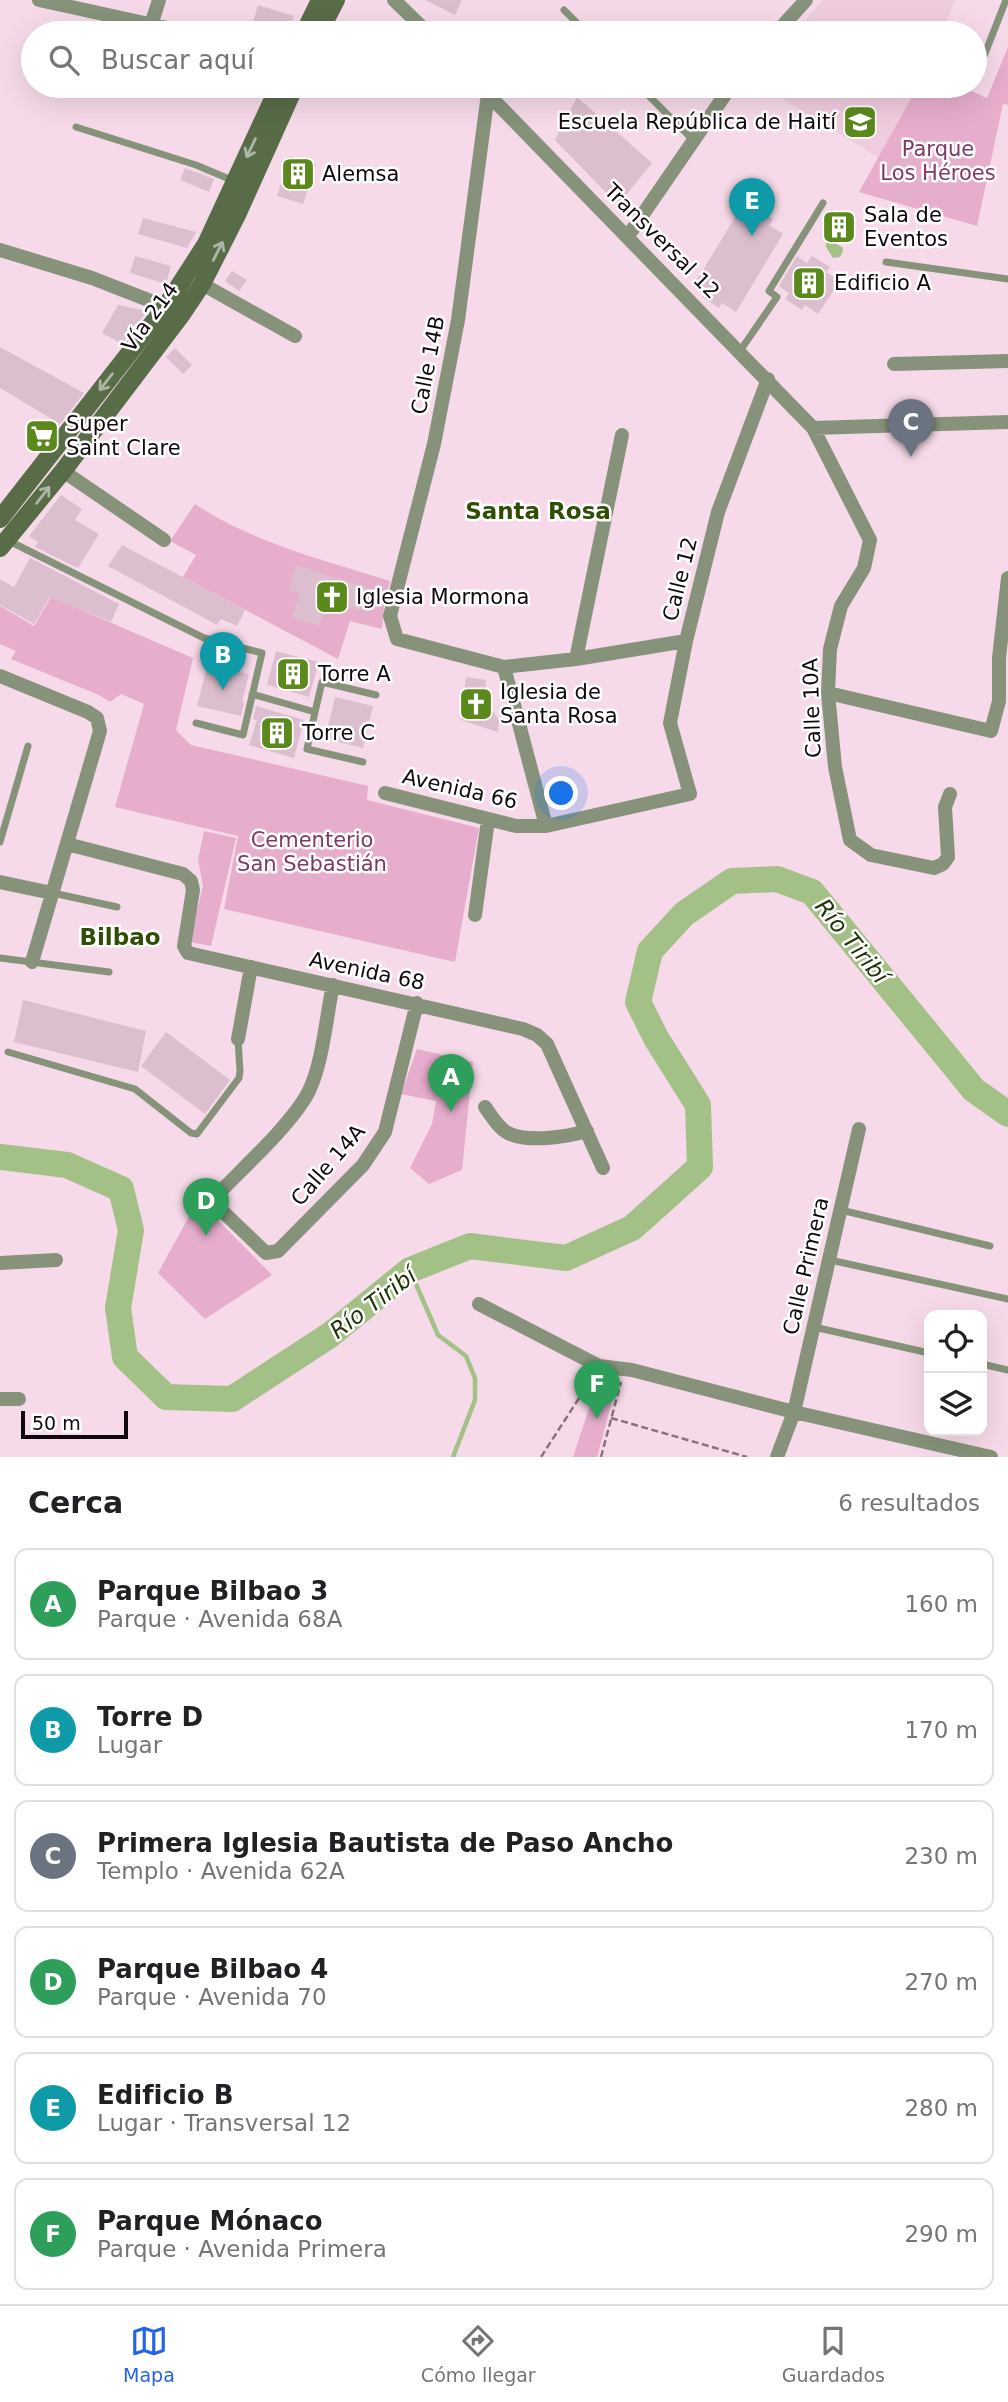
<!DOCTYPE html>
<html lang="es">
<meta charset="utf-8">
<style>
body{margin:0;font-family:"DejaVu Sans",sans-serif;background:#f6f6f6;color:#202124}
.controls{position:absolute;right:21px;bottom:21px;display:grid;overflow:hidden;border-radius:14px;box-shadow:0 7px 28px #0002}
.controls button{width:63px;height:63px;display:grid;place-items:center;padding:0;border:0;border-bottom:2px solid #e0e0e0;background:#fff;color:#202124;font:35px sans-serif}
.scale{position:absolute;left:21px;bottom:18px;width:107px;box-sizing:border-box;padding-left:7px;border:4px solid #11080d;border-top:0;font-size:19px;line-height:24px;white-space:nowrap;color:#11080d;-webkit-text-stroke:5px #fff;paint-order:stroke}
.you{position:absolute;left:562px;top:794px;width:24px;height:24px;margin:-18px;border:5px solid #fff;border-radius:50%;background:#1a73e8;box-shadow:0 0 0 10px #1a73e833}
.badge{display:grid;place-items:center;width:46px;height:46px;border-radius:50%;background:#2563eb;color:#fff;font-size:23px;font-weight:700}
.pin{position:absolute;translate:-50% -58px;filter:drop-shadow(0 2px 4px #0008)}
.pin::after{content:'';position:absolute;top:37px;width:24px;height:21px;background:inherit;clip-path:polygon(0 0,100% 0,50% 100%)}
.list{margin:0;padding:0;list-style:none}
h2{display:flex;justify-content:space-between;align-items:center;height:91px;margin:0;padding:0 28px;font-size:30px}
h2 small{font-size:23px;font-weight:400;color:#757577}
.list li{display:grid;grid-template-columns:46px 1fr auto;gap:21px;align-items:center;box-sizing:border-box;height:112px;margin:0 14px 14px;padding:0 14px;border:2px solid #e0e0e0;border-radius:14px}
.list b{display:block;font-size:26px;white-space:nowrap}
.list p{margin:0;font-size:23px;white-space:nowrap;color:#757577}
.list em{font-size:23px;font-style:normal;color:#757577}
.icon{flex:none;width:38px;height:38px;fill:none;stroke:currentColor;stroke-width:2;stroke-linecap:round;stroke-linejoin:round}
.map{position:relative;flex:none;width:1008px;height:1457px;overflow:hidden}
.search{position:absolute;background:#fff;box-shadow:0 7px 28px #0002;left:21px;right:21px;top:21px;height:77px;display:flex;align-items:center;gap:18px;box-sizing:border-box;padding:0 24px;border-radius:38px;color:#757577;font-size:26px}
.sheet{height:847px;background:#fff}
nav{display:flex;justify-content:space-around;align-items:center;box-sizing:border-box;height:98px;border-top:2px solid #e0e0e0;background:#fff;font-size:19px;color:#757577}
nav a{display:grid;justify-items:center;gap:4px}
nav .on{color:#2563eb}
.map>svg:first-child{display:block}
.built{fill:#f0ccdf}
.green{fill:#e6adcc}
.water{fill:#a3c186}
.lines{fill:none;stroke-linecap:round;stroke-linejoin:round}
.stream{stroke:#a3c186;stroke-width:4.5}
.river{stroke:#a3c186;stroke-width:26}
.building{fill:#dcbfce}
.path{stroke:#87737d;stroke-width:2.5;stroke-dasharray:7 3.5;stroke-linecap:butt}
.service{stroke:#86937a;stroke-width:7}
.minor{stroke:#86937a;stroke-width:14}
.secondary{stroke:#596c48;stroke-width:18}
.oneway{stroke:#acb6a4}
.labels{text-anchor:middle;stroke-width:5;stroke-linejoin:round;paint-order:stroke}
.poi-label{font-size:21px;fill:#11080d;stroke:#fff;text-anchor:start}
.park-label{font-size:21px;fill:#823865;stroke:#fff}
.street-label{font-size:21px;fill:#11080d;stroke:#fff}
.neighbourhood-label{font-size:23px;font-weight:bold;fill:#304d05;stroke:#fff}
.water-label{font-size:23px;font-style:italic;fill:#22350a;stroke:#fff}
</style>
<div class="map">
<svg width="1008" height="1457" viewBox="0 0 1008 1457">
<rect width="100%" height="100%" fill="#f7dae9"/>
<path class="built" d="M823,0H955L942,33H794Z
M762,86H918L879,158Z"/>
<path class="green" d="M1008,47V105L1003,104L977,226L859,192L918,86H960L987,98Z
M195,504C253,543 324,560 390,581L384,608L382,629L350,621L338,659L183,577L196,555L170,541Z
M51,597L193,658L176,730L191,745L368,786L367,800L479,828L455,962L224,909L238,836L115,807L144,704L121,694L110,702L99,695L11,659L16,651L0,644V606L34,626Z
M204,831L236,838L211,946L189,942L203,886L198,860Z
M417,1049L473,1062L462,1170L429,1184L410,1168L432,1124L436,1101L401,1094Z
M198,1200L272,1275L205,1319L158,1273Z
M604,1375L619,1376L597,1457H573L598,1381Z"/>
<path class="water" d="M829,240L842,247L843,251L840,257L833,258L826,247V243Z"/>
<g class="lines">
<path class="stream" d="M410,1270L438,1335L466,1356L475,1378V1400L453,1457"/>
<path class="river" d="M0,1157L67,1165L121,1189L131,1230L118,1308L125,1357L166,1397L232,1399L330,1335L410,1270L470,1246L566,1258L632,1228L700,1167L698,1105L656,1038L638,1002L650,951L684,914L732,881L777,879L812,892L974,1090L1008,1114"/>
</g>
<path class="building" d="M425,0H462L455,15Z
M258,5L294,16L289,31L280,33L252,26Z
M577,97L652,163L618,205L555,140Z
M290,156L316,164L303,204L277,196Z
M185,168L214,179L209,192L180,180Z
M756,208L773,219L769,225L783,234L736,312L722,303L719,308L702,297L706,290L695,283L740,209L751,215Z
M831,209L853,223L841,243L828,236L832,230L822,224Z
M143,218L196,232L187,248L138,234Z
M135,256L171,266L166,284L130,273Z
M797,256L807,263L812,256L830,267L826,272L840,281L818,314L805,305L802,310L785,299L789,293L779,286Z
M232,271L247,280L239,291L225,281Z
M118,305L147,311L122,344L102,333Z
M0,347L84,393L60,424L0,388Z
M175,348L192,365L183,374L166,357Z
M61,495L82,509L75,520L99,534L78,568L35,547L38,542L29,536Z
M122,545L245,610L237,626L221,619L217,625L108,566Z
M30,558L119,604L111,622L50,597L34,624L0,605V579L14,587Z
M296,565L367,588L360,611L327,601L319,626L292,617L300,593L289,590Z
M276,651L319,662L309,697L267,685Z
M208,663L249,674L242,702L244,703L241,716L197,706Z
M466,677L486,680L485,698L499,721L498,732L461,720Z
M335,697L373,706L363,748L325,739Z
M256,706L304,720L294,758L249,745L257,720L253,719Z
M23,1000L146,1031L138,1072L14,1042Z
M166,1032L230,1080L205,1114L141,1066Z"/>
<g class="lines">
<path class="path" d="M611,1418L747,1457
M541,1457L592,1378
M601,1457L621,1382"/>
<path class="service" d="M564,10L587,33
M975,53L984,56L1006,0
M639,86L693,140
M76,127L196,165L234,181
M886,262L1008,279
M740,351L777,297L769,291L823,203
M7,540L204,638L262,653L243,735L196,723
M252,694L315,712L307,749L363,762
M315,712L322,682L376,695
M0,842L28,746
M53,893L117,907
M0,958L109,972
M8,1052L135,1089L191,1133L197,1134L239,1078L240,1071L238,1039
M841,1210L990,1246
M830,1260L1008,1299
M814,1327L929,1353
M982,1364L1008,1370"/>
<path class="minor" d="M39,0L190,33
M394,0L428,33
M151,25L159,0
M776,33L806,0
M480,86L813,428L870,540L864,568L841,606L830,649L828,693L835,767L850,840L871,855L934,868L943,864L948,857L945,807L950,794
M488,94L458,320L434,444L390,616L397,639L504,667L576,659L686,641
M628,236L731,86
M0,250L92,278L174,310
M202,284L295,336
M894,364L1008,361
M813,428L1008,422
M63,471L164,540
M576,659L622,435
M504,667L546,826
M0,676L88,712L97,718L100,731L32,962
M828,693L991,731L999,701V658L1008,578
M385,793L516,826H546L690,794L670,723L686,641L718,512L768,379
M67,844L183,874L191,881L193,890L184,946L188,953L523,1029L537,1035L547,1044L603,1168
M0,882L52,893
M475,915L488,820
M333,985C326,1018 323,1061 309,1091C292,1124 243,1168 216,1196V1205L266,1253L278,1251L363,1165L385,1132L417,1003
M238,1039L251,967
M485,1107C491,1115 498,1128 508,1133C528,1143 566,1137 587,1131
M0,1263L56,1260
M479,1304L599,1366L632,1370L794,1412L859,1129
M0,1399H19
M777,1457L794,1412L991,1457"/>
<path class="secondary" d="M304,33L320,0
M319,33L336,0
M0,519L166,306L206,244L279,86
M0,548L63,471L182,314L202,284L237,215L295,86"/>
</g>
<defs><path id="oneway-shaft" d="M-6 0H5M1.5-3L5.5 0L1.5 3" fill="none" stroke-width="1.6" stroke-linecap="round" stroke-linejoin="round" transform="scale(1.75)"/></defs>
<g class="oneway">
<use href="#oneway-shaft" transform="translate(251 148) rotate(115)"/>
<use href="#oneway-shaft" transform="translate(218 251) rotate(-63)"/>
<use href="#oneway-shaft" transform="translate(106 382) rotate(128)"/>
<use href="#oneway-shaft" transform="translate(43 495) rotate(-52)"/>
</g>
<defs>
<g id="school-square" transform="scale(1.75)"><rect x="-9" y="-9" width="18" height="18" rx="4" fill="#5b891c" stroke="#fff"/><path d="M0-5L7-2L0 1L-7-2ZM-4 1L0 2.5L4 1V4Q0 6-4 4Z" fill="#fff"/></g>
<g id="building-square" transform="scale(1.75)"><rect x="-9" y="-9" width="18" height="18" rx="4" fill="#5b891c" stroke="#fff"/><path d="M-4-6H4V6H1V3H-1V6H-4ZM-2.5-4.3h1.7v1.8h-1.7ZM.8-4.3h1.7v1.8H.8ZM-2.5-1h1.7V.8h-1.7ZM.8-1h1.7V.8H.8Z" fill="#fff"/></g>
<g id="supermarket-square" transform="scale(1.75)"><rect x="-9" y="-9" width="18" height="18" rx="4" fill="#5b891c" stroke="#fff"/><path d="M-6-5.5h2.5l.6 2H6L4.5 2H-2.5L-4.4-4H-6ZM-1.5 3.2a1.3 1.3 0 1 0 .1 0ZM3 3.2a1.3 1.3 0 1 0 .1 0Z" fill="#fff"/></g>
<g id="church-square" transform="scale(1.75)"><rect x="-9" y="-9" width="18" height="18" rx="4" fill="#5b891c" stroke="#fff"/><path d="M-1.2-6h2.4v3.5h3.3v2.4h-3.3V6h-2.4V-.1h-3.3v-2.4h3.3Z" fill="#fff"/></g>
</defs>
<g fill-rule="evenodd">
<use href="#school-square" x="860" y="122"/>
<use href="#building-square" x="298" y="174"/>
<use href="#building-square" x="839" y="227"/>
<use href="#building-square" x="809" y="283"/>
<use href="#supermarket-square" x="42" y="436"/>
<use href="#church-square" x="332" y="597"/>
<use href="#building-square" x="293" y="674"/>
<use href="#church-square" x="476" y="704"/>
<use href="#building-square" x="277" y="733"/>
</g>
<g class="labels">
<g class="poi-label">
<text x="836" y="129" text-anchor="end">Escuela República de Haití</text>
<text x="322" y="181">Alemsa</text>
<text x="864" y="222">Sala de<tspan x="864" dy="24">Eventos</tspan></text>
<text x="834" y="290">Edificio A</text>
<text x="66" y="431">Super<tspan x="66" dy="24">Saint Clare</tspan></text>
<text x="356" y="604">Iglesia Mormona</text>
<text x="318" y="681">Torre A</text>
<text x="500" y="699">Iglesia de<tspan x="500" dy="24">Santa Rosa</tspan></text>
<text x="302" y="740">Torre C</text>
</g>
<g class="park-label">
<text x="938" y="156">Parque<tspan x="938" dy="24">Los Héroes</tspan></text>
<text x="312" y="847">Cementerio<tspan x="312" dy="24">San Sebastián</tspan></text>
</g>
<g class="street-label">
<text transform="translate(662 241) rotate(45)" y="7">Transversal 12</text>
<text transform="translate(150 317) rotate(-54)" y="7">Vía 214</text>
<text transform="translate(428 365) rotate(-79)" y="7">Calle 14B</text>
<text transform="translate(680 579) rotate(-76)" y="7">Calle 12</text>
<text transform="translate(812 708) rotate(-92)" y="7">Calle 10A</text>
<text transform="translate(460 789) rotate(13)" y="7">Avenida 66</text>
<text transform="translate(367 971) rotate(12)" y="7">Avenida 68</text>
<text transform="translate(328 1165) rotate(-49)" y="7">Calle 14A</text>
<text transform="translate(806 1266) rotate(-77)" y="7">Calle Primera</text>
</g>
<g class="neighbourhood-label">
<text x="538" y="519">Santa Rosa</text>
<text x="120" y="945">Bilbao</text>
</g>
<g class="water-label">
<text transform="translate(852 941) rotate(51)" y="8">Río Tiribí</text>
<text transform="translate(373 1303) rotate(-37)" y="8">Río Tiribí</text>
</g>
</g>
</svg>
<div class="controls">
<button><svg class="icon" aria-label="locate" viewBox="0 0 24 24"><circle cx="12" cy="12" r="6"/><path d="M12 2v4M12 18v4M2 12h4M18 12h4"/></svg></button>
<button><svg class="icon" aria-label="layers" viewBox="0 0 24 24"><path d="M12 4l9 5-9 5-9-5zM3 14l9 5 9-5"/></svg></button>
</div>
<div class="scale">50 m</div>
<div class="you"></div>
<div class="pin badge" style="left:451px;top:1112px;background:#2e9e5b">A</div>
<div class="pin badge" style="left:223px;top:690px;background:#0f9aa8">B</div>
<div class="pin badge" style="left:911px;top:457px;background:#6b7280">C</div>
<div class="pin badge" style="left:206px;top:1236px;background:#2e9e5b">D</div>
<div class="pin badge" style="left:752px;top:236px;background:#0f9aa8">E</div>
<div class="pin badge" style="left:597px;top:1419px;background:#2e9e5b">F</div>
<div class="search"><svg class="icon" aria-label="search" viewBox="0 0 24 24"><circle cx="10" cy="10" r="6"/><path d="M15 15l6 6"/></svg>Buscar aquí</div>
</div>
<section class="sheet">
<h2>Cerca<small>6 resultados</small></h2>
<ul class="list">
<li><span class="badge" style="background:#2e9e5b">A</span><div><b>Parque Bilbao 3</b><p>Parque · Avenida 68A</p></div><em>160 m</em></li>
<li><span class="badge" style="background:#0f9aa8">B</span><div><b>Torre D</b><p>Lugar</p></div><em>170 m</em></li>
<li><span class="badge" style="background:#6b7280">C</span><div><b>Primera Iglesia Bautista de Paso Ancho</b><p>Templo · Avenida 62A</p></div><em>230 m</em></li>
<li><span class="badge" style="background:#2e9e5b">D</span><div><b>Parque Bilbao 4</b><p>Parque · Avenida 70</p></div><em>270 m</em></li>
<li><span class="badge" style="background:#0f9aa8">E</span><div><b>Edificio B</b><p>Lugar · Transversal 12</p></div><em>280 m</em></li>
<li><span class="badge" style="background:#2e9e5b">F</span><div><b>Parque Mónaco</b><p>Parque · Avenida Primera</p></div><em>290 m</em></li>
</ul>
</section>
<nav>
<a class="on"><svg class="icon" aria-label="map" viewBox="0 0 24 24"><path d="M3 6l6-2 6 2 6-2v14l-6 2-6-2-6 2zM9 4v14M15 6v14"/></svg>Mapa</a>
<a><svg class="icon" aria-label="directions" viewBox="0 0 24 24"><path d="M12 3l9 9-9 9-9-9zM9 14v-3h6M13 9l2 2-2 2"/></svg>Cómo llegar</a>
<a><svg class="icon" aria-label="saved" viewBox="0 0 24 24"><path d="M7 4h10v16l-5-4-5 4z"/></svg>Guardados</a>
</nav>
